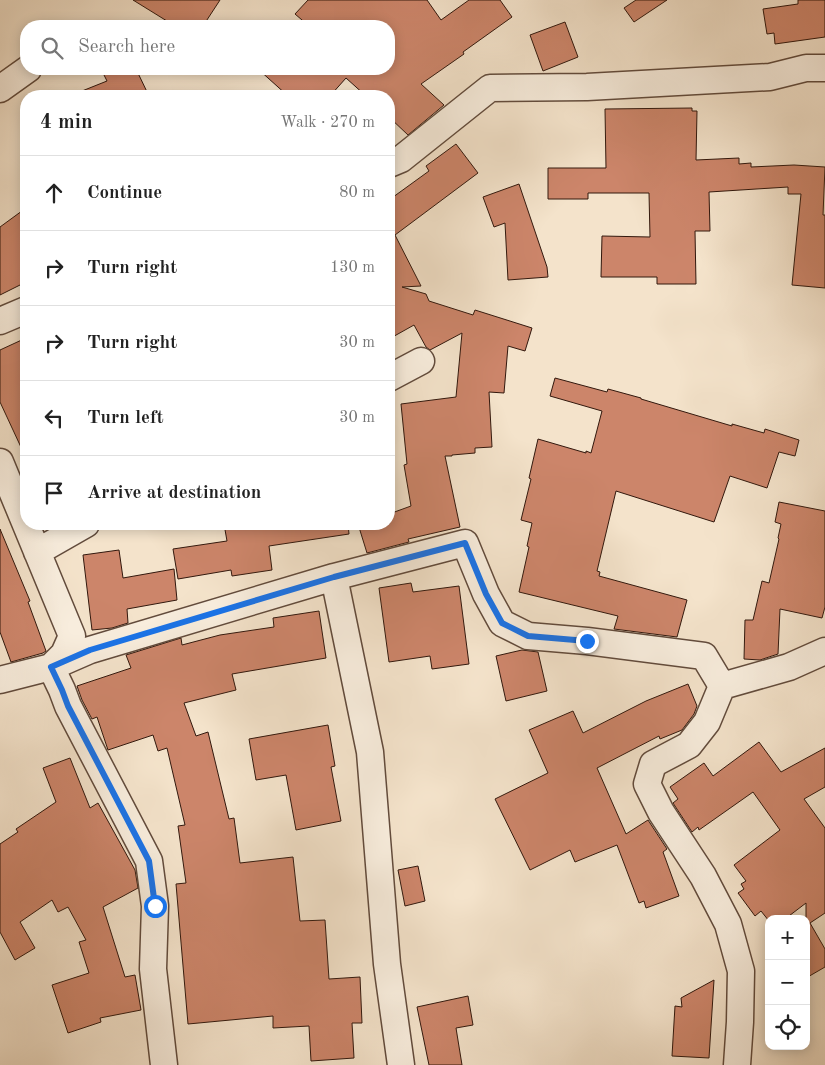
<!DOCTYPE html>
<meta charset="utf-8">
<style>
body{margin:0;font-family:"Old Standard TT",serif;background:#f2f2f2;color:#222}
.controls{position:absolute;right:15px;bottom:15px;display:grid;overflow:hidden;border-radius:10px;box-shadow:0 2px 12px #0003}
.controls button{width:45px;height:45px;display:grid;place-items:center;padding:0;border:0;border-bottom:1px solid #e0e0e0;background:#fff;color:#222;font:25px sans-serif}
.stop{position:absolute;width:15px;height:15px;margin:-11px;border:4px solid #1a73e8;border-radius:50%;background:#fff}
.stop.end{background:#1a73e8;border-color:#fff;box-shadow:0 1px 5px #0008}
.list{margin:0;padding:0;list-style:none}
h2{display:flex;justify-content:space-between;align-items:center;height:65px;margin:0;padding:0 20px;font-size:21px}
h2 small{font-size:16px;font-weight:400;color:#767676}
.list li{display:grid;grid-template-columns:32px 1fr auto;gap:15px;align-items:center;box-sizing:border-box;height:75px;padding:0 20px;border-top:1px solid #e0e0e0}
.list b{display:block;font-size:19px;white-space:nowrap}
.list em{font-size:16px;font-style:normal;color:#767676}
.icon{flex:none;width:28px;height:28px;fill:none;stroke:currentColor;stroke-width:2;stroke-linecap:round;stroke-linejoin:round}
.map{position:relative;flex:none;width:825px;height:1065px;overflow:hidden}
.search{position:absolute;background:#fff;box-shadow:0 2px 12px #0003;left:20px;top:20px;width:375px;height:55px;display:flex;align-items:center;gap:12px;box-sizing:border-box;padding:0 18px;border-radius:20px;color:#767676;font-size:19px}
.panel{position:absolute;background:#fff;box-shadow:0 2px 12px #0003;left:20px;top:90px;width:375px;height:440px;border-radius:20px}
.map>svg:first-child{display:block}
.building{fill:#cc856a;stroke:#32180d}
.lines{fill:none;stroke-linecap:round;stroke-linejoin:round}
.minor-casing{stroke:#624b3c;stroke-width:29}
.minor{stroke:#f8eddd;stroke-width:26}
.route{stroke:#1a73e8;stroke-width:6}
</style>
<div class="map">
<svg width="825" height="1065" viewBox="0 0 825 1065">
<rect width="100%" height="100%" fill="#f4e3cb"/>
<filter id="stains"><feTurbulence type="fractalNoise" baseFrequency=".004" numOctaves="4"/><feColorMatrix values="0 0 0 0 .2 0 0 0 0 .09 0 0 0 0 .02 0 0 0 .5 -.17"/></filter>
<radialGradient id="worn" r=".72"><stop offset=".6" stop-color="#630" stop-opacity="0"/><stop offset="1" stop-color="#630" stop-opacity=".3"/></radialGradient>
<path class="building" d="M133,0H220L203,26H175Z
M308,0H427L441,20L469,0H500L512,17L463,52L464,54L421,84L444,105L408,135L389,117V96H366L346,78L330,96H288L258,69H389V26H309L295,14Z
M636,0H667L634,22L624,8Z
M798,0H825V37L775,44L774,33L767,34L763,9L798,4Z
M565,22L578,57L543,71L530,35Z
M101,69H136L149,96H72V95L107,81Z
M692,108V111H697L696,160L739,158V164L751,163V167L794,165L825,167L823,215H825V288L792,285L801,194H788V187L709,192L710,231H695L696,284H657V277H601L602,236L650,237L649,193H588V199H548V168H606L605,109Z
M456,144L478,173L395,235L421,286L402,287L426,294L429,301L473,315L475,310L532,328L525,351L508,346L504,393L489,392L492,447L475,448V453L452,455V456H445L460,527L408,539L409,542L367,553L358,524H389V514L411,506L404,465L407,464L401,404L456,397L462,333L430,350L426,347L414,325L389,339V200L429,171L426,166Z
M519,184L547,267L548,277L508,280L505,223L494,227L483,197Z
M26,208V282L0,295V227Z
M26,338V458L0,402V350Z
M555,378L607,392L608,389L641,398V399L732,426V424L764,433L765,429L799,440L795,456L779,452L767,488L730,476L714,522L616,491L597,571L600,572L599,576L687,600L677,637L614,629L618,616L519,592L529,547L527,546L532,523L521,520L531,479L529,478L538,439L586,453V451L591,453L602,411L550,396Z
M779,502L825,511V607L822,618L780,609L778,654L760,660L744,659L745,620H753L762,581L769,583L779,539L778,538L781,524L775,522Z
M224,524H348L349,534L269,546L272,570L232,576L231,570L178,579L173,549L227,541Z
M0,529L30,601L28,602L46,651L43,653L11,662L0,632Z
M119,550L123,578L174,569L177,600L127,609L128,623L112,628L92,630L83,555Z
M411,583L413,592L459,586L469,664L432,669L430,656L389,662L379,588Z
M319,611L326,658L232,674L236,690L184,703L196,736L208,732L229,819L234,818L240,863L293,857L300,921L325,920L329,979L360,977L362,1023H352L354,1058L311,1061L309,1026L273,1028V1016L188,1024L176,884L186,883L178,826L185,825L167,748L158,751L153,735L108,750L97,717L92,719L82,700L77,686L131,668L126,655L181,638L182,645L220,635L274,627L273,618Z
M522,650L538,652L547,691L506,701L496,656Z
M688,684L697,706L694,714L682,730L660,739L659,736L597,768L626,834L648,820L667,849L663,852L679,896L646,908L644,901L639,903L617,845L575,862L570,850L530,870L495,799L548,773L529,730L573,711L583,733L646,701Z
M328,725L335,766L331,767L341,821L296,830L286,775L256,780L249,739Z
M759,742L781,772L825,748V787L804,799L825,828V913L810,923L825,949V967L806,978V903L785,919H769V921L761,911L755,916L738,893L744,889L741,884L746,881L734,865L780,830L753,792L699,830L698,827L692,832L673,803L678,799L670,787L704,763L713,776Z
M70,758L90,808L98,803L135,870L138,888L103,907L125,977L135,975L141,1010L100,1018L101,1022L68,1033L52,985L89,973L79,942L86,940L68,907L58,912L52,900L20,922L35,948L15,960L0,932V844L18,832L16,829L56,802L43,768Z
M418,866L425,901L405,906L398,870Z
M714,980L709,1058L672,1056L675,1006L682,1007L681,998Z
M468,996L473,1025L456,1028L462,1065H429L417,1007Z"/>
<g class="lines">
<g class="minor-casing">
<path id="minor" d="M0,89L28,69
M389,164L401,159L490,88L587,87L770,77L806,68H825
M0,321L26,310
M389,378L421,361
M0,462L72,636L64,654L51,667L62,690L68,706L149,861L155,906L153,969L164,1065
M37,552L86,524
M334,577L370,752L387,964L401,1065
M0,680L51,667L90,650L334,577L465,543L486,594L502,623L528,636L587,641L704,656L722,686L707,722L689,745L653,764L647,784L661,812L703,876L728,924L741,971L740,1022L737,1065
M722,686L789,667L825,651"/>
</g>
<use href="#minor" class="minor"/>
</g>
<g class="lines">
<path class="route" d="M155,906L149,861L68,706L62,690L51,667L90,650L334,577L465,543L486,594L502,623L528,636L587,641"/>
</g>
<rect width="100%" height="100%" filter="url(#stains)"/>
<rect width="100%" height="100%" fill="url(#worn)"/>
</svg>
<div class="controls">
<button>+</button>
<button>−</button>
<button><svg class="icon" aria-label="locate" viewBox="0 0 24 24"><circle cx="12" cy="12" r="6"/><path d="M12 2v4M12 18v4M2 12h4M18 12h4"/></svg></button>
</div>
<div class="stop" style="left:155px;top:906px"></div>
<div class="stop end" style="left:587px;top:641px"></div>
<div class="search"><svg class="icon" aria-label="search" viewBox="0 0 24 24"><circle cx="10" cy="10" r="6"/><path d="M15 15l6 6"/></svg>Search here</div>
<section class="panel">
<h2>4 min<small>Walk · 270 m</small></h2>
<ul class="list">
<li><svg class="icon" aria-label="ahead" viewBox="0 0 24 24"><path d="M12 20V5M6 11l6-6 6 6"/></svg><div><b>Continue</b></div><em>80 m</em></li>
<li><svg class="icon" aria-label="right" viewBox="0 0 24 24"><path d="M7 20v-9h11M14 6l5 5-5 5"/></svg><div><b>Turn right</b></div><em>130 m</em></li>
<li><svg class="icon" aria-label="right" viewBox="0 0 24 24"><path d="M7 20v-9h11M14 6l5 5-5 5"/></svg><div><b>Turn right</b></div><em>30 m</em></li>
<li><svg class="icon" aria-label="left" viewBox="0 0 24 24"><path d="M17 20v-9H6M10 6l-5 5 5 5"/></svg><div><b>Turn left</b></div><em>30 m</em></li>
<li><svg class="icon" aria-label="arrive" viewBox="0 0 24 24"><path d="M6 21V4h12l-3 4 3 4H6"/></svg><div><b>Arrive at destination</b></div></li>
</ul>
</section>
</div>
